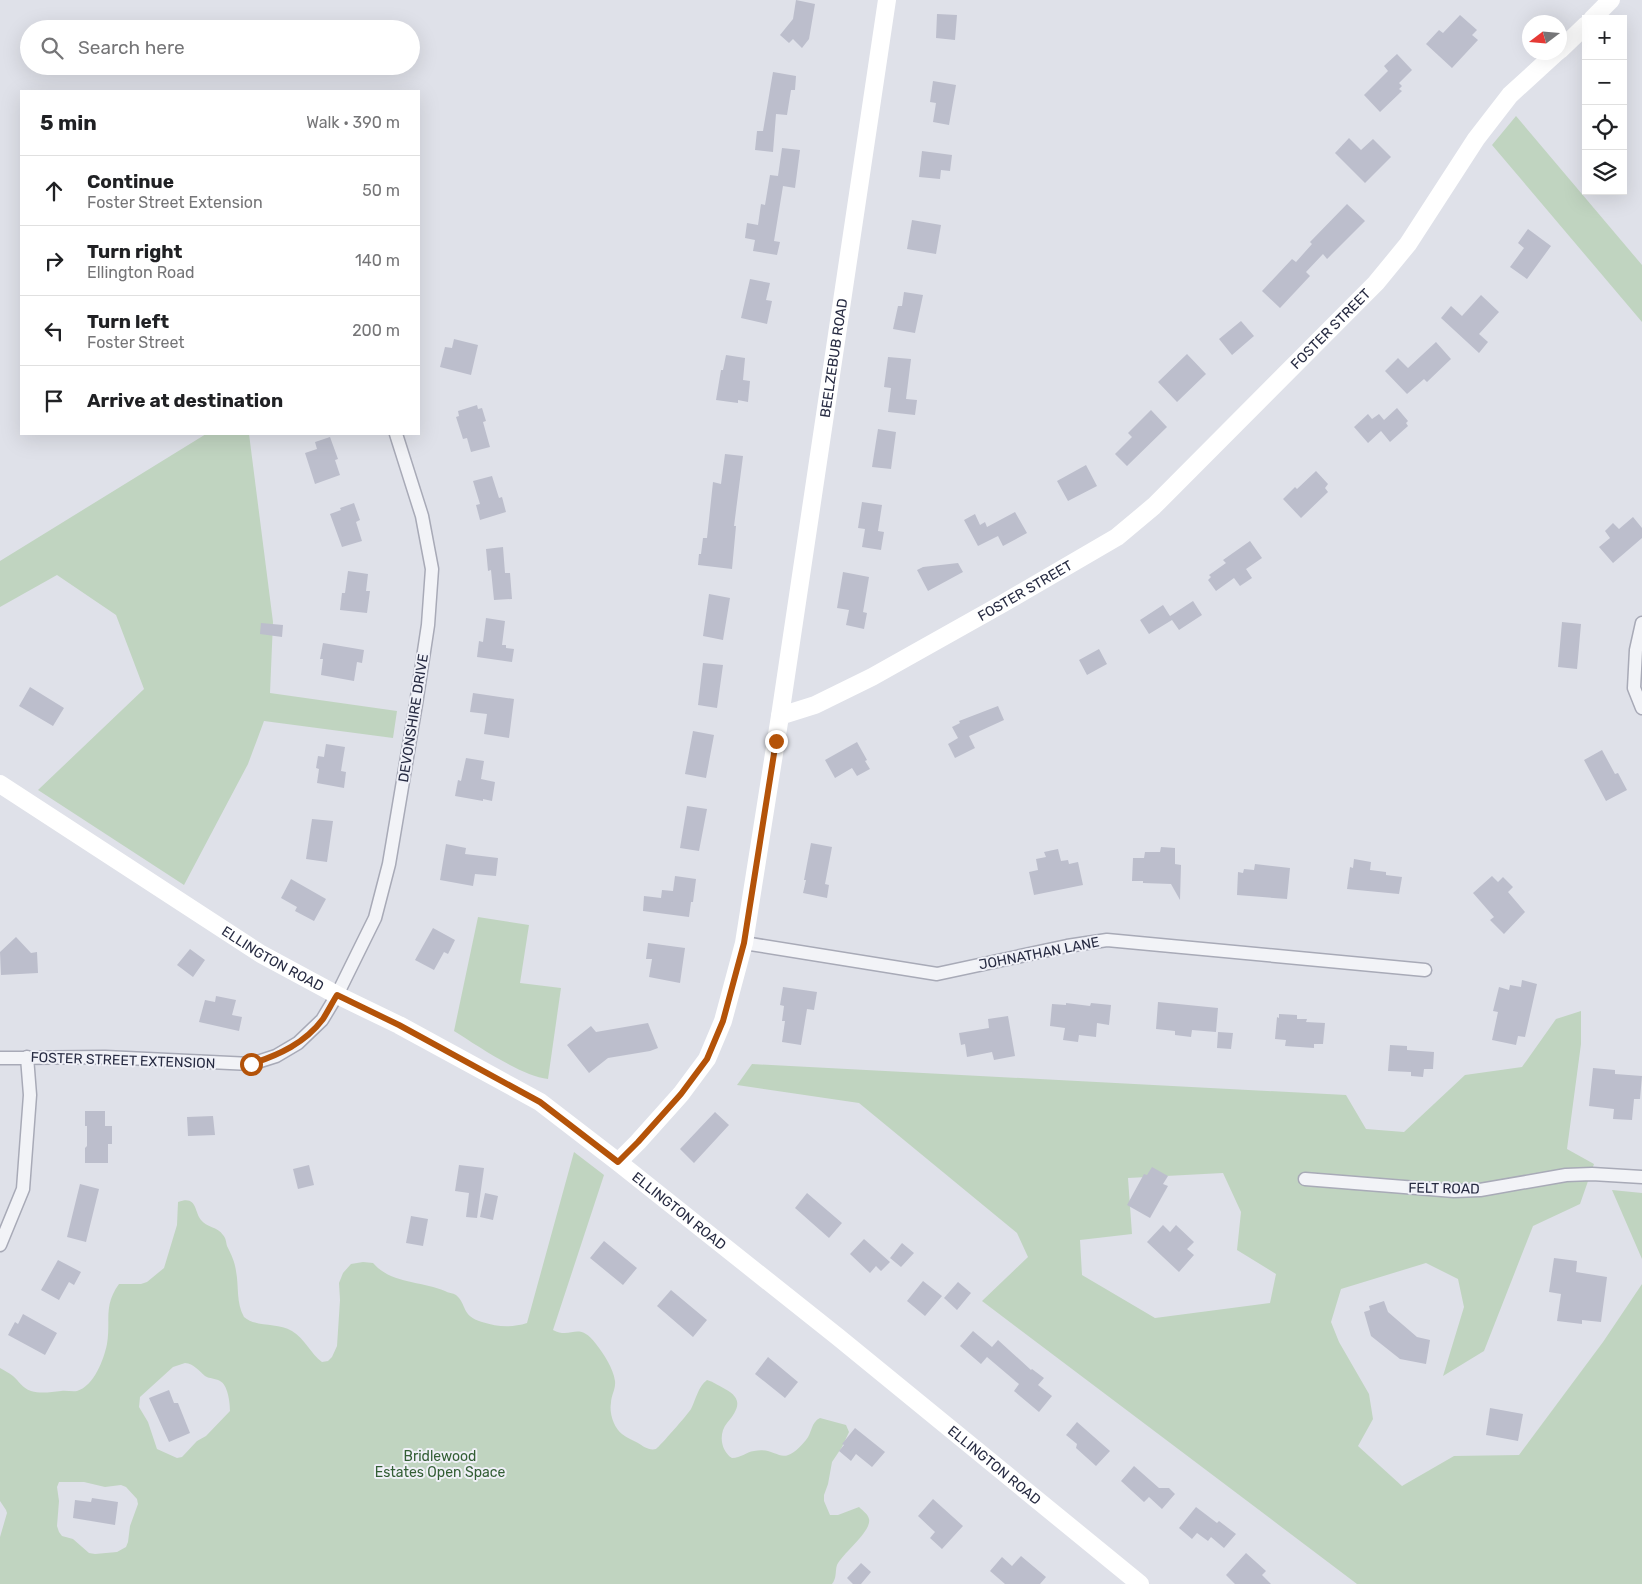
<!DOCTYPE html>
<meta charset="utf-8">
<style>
body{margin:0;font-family:Rubik,sans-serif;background:#f2f2f2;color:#202124}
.controls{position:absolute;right:15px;top:15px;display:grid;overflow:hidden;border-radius:0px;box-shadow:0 5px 20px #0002}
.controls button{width:45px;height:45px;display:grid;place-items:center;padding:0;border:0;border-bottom:1px solid #e0e0e0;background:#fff;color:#202124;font:25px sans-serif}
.compass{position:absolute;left:1522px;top:15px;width:45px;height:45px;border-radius:50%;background:#fff;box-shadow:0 5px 20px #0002;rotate:254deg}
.stop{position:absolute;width:15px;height:15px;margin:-11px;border:4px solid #b45309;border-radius:50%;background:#fff}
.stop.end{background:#b45309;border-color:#fff;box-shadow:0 1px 5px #0008}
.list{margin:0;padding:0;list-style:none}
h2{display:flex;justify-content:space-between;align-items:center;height:65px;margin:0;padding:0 20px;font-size:21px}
h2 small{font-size:16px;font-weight:400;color:#757577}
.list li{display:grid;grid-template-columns:32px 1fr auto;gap:15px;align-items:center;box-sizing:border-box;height:70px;padding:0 20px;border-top:1px solid #e0e0e0}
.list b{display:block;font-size:19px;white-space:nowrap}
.list p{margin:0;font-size:16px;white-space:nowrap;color:#757577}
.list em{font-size:16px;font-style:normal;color:#757577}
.icon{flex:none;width:28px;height:28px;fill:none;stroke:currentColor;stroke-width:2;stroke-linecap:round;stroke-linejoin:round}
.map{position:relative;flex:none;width:1642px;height:1584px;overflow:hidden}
.search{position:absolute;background:#fff;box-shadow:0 5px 20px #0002;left:20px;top:20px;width:400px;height:55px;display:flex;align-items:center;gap:12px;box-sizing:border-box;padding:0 18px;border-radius:28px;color:#757577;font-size:19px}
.panel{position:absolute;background:#fff;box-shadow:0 5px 20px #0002;left:20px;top:90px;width:400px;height:345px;border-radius:0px}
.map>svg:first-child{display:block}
.green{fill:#c0d4c0;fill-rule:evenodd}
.building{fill:#bcbecc}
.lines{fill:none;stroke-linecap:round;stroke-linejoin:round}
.street-casing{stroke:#a8aab7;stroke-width:15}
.street{stroke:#f2f3f7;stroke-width:12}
.secondary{stroke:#fff;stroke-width:18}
.route{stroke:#b45309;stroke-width:6}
.labels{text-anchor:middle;stroke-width:4;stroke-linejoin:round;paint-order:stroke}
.street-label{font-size:14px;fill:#272b42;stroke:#eff0f7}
.park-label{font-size:14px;fill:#335e35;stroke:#eff0f7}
</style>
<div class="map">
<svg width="1642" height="1584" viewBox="0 0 1642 1584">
<rect width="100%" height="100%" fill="#dfe1e9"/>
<path class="green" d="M1516,116L1642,265V322L1492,145Z
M206,434H249L273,622L270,693L397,711L393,738L264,721L248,764L184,885L38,790L144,689L116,615L57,575L0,607V561Z
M478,917L529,925L520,983L561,988L548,1079C521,1076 478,1046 454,1031Z
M1581,1011V1044L1567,1149L1594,1164L1580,1204L1533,1226L1484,1351L1443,1376L1464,1307L1458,1279L1426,1263L1341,1289L1331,1322L1339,1342L1369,1394L1373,1419L1358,1446L1402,1486L1454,1456L1519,1455L1603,1342L1642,1284V1584H1357L982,1301L1028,1257L1017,1233L859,1103L737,1085L752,1064L1346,1095L1366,1129L1404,1132L1465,1075L1522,1067L1556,1019ZM1223,1173L1241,1212L1237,1250L1276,1274L1270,1303L1155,1318L1082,1275L1080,1240L1132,1234L1128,1178Z
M574,1152L604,1175L553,1330C572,1340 578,1320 596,1344C604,1354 613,1368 615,1381C616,1389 611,1395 611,1403C609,1413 614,1428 622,1434C627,1438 633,1440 638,1443C643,1446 649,1451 656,1449C660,1446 688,1414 691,1409C696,1399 698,1387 707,1380C714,1382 719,1386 725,1389C744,1399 738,1410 727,1423C718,1434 721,1451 732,1458C741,1458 746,1452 754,1451C780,1446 780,1471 806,1440C812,1433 811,1422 820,1418L846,1425L849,1432L842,1447L832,1462L828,1484L824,1495V1501L830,1515H838L859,1507C863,1511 868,1514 869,1519C872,1531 843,1553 837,1565C835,1571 837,1578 832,1584H0V1537L7,1513L6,1510L0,1501V1368C4,1370 9,1373 13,1376C19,1381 22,1388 31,1391C41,1394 51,1392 61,1391C66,1390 72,1392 77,1391C94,1386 104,1359 107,1344C111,1320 103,1306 119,1284H141L147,1282L164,1268L177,1225L178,1202C197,1195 194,1211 201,1220C206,1227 218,1227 223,1235C226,1238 226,1242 227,1246C231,1254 235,1262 236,1271C239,1286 236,1303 244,1317C257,1328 277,1322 292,1331C305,1339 311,1354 322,1362L328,1361L332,1357L337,1346L340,1300L339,1283L343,1273L351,1264L363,1262L373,1263C391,1284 422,1281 445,1291C448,1293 453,1293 456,1295C467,1304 461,1316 482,1322C498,1327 511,1328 527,1323ZM185,1363C194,1364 198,1370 205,1376C210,1379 215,1378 220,1381C228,1385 230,1403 230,1411L206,1436L197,1441L182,1457L177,1458L157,1449L148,1422L139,1407L140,1397L173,1367ZM59,1482H84L105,1487L121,1485L126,1487L137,1499L138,1504L130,1526L128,1542L126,1547L117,1552L95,1554L89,1553L73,1539L62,1536L59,1532L57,1526L59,1501L57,1487Z
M1612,1190L1642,1193V1259Z"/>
<path class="building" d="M796,0L815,4L809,39L802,48L793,39L789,43L780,35L793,19Z
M937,14L957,15L955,40L936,38Z
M1460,15L1477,30L1472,35L1478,40L1452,68L1426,44L1439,30L1443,33Z
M1397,54L1412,70L1399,83L1402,86L1399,89L1402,91L1380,112L1364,95L1388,71L1384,66Z
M773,72L796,76L795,90H791L787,115L776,114L773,152L755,150L757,131H763Z
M933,81L956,85L949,125L933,122L936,103L930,102Z
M1349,138L1361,150L1373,139L1391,157L1365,183L1335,153Z
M782,148L800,150L795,188L783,186L774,241L780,242L777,255L753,251L755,240L745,238L747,223L758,225L761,204L765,205L770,175L778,176Z
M922,151L952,155L950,171L941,170L940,179L919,177Z
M1347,204L1365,221L1327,259L1323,254L1306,272L1310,276L1280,308L1262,291L1292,259L1296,262L1312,244L1310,242Z
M912,220L941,225L936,254L907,249Z
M1528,229L1551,246L1527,279L1510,267L1524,248L1518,243Z
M750,279L770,283L766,300L772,301L767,324L741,318Z
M904,292L923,295L915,333L893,329L898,306H902Z
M1481,295L1499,312L1479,334L1488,342L1479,353L1441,318L1451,306L1462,316Z
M1241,321L1254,336L1232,355L1219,339Z
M454,339L478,345L471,375L440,367L445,347L452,348Z
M1436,342L1451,359L1427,382L1424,379L1407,394L1385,371L1398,358L1408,368Z
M1187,354L1206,374L1177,402L1158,382Z
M726,355L745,358L743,380L750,381L748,402L738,400V403L716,400L721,370H723Z
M888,357L911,359L906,399L917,400L915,415L888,412L891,388L884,387Z
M477,405L478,409L482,408L486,421L483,422L490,447L471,452L467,438L463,439L456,417L459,416L458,411Z
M1397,408L1408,421L1406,423L1408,426L1390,442L1381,431L1368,443L1354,427L1368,414L1372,419L1379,414L1384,420Z
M1151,410L1167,427L1127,466L1115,454L1132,437L1128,433Z
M878,429L896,432L891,469L872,467Z
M330,437L338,459L335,460L340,475L315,484L305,453L317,449L315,442Z
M725,454L743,456L734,526H736L732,569L698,565L699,554H701L703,538H707L713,482L721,484Z
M1086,465L1097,486L1068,501L1057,481Z
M1316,471L1328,484L1325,488L1328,492L1301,518L1283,499L1295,487L1297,489Z
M492,476L499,498L502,497L506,512L480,520L476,505L480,504L473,481Z
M862,502L882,505L878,531L884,532L881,550L862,547L865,529L858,528Z
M354,503L360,520L356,522L362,541L342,547L330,514L341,510L340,508Z
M1015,512L1027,533L1003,546L998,536L978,546L964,520L975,514L980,525L985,522L987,527Z
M1633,517L1642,528V538L1613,563L1599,547L1610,538L1605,531L1613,523L1619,529Z
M1250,541L1262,558L1246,569L1252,578L1240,586L1234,578L1216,591L1208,580L1211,577L1209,575L1226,563L1223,560Z
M503,547L505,573H510L512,599L494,600L491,570L488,571L486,549Z
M958,563L963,572L928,591L917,570L923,567Z
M348,571L368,574L366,591H370L367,613L340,610L342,593H345Z
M843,572L869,577L863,612L867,613L864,629L846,625L849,610L837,608Z
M709,594L730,598L723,640L703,636Z
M1193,601L1202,615L1179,630L1172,620L1149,634L1140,620L1163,605L1170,616Z
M486,618L505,621L502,645H506V648L514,649L512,662L477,657L479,641L483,642Z
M1562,622L1581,624L1577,669L1558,667Z
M261,623L283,625L282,637L260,634Z
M323,643L364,650L362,663L357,662L354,681L321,675L323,659H320Z
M1099,649L1107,664L1087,675L1079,660Z
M703,663L723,665L717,708L698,705Z
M30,687L64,708L53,726L19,706Z
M473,693L514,699L509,738L484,734L487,714L470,712Z
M998,706L1004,720L969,736L975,748L955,758L948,744L958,738L952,727L960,723L959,721Z
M693,731L714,735L706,778L685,774Z
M857,742L867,760L865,761L870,769L857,776L852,768L835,778L825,760Z
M326,744L345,747L341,771L346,772L344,788L317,783L319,769L316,768L318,756L324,757Z
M1602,750L1615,774L1618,773L1627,790L1606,801L1584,760Z
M466,758L484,761L481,779L495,782L492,801L483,799V801L455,796L458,780L461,781Z
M687,806L707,809L699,851L680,848Z
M312,819L333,821L327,862L306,859Z
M811,843L832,847L825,884L829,885L827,898L803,893L806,880H804Z
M446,844L466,848L465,854L498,858L496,876L475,874L473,886L440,880Z
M1161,847L1175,848V864L1181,865L1180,900L1171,884L1143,883V881H1132L1133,858H1144L1145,852H1160Z
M1058,849L1061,861L1068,860L1069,864L1078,862L1083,885L1034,895L1029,872L1038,870L1036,859L1046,857L1044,852Z
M1354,859L1371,862L1370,870L1386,872V875L1402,877L1399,894L1347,889L1350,867L1353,868Z
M1255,864L1290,868L1287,899L1237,895L1238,872L1243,873L1244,869L1254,870Z
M675,876L696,879L693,902H691L689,917L643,911L644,896L661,898L662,890L673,891Z
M1492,876L1498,882L1503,877L1513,887L1508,892L1525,912L1504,934L1490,920L1494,917L1473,893Z
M291,879L326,899L314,921L295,911L297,907L281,898Z
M433,928L455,940L448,954L444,952L434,970L415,960Z
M16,937L31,953L37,952L38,973L1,975L0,952Z
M648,943L685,948L680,983L649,977L652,959H646Z
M190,949L205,960L193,977L177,965Z
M1522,980L1537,984L1525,1037L1518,1036L1516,1045L1492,1040L1498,1012L1493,1011L1499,987L1509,990L1510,985L1521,987Z
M783,987L817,992L814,1010L807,1009L801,1045L782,1042L785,1021H782L784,1006L780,1005Z
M216,996L236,1000L232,1015L242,1017L239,1031L199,1022L205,1000L215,1002Z
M1158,1002L1218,1008L1216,1032L1192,1030L1191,1037L1175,1035V1031L1156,1029Z
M1066,1003L1090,1006L1091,1003L1111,1005L1109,1025L1097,1023L1096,1037L1079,1035L1078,1042L1063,1040L1065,1028L1050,1026L1052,1004L1066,1005Z
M1279,1014L1297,1015V1019H1307L1306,1022L1325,1023L1323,1044H1314V1048L1285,1046L1286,1040L1275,1039L1277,1017L1279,1018Z
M1008,1016L1015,1056L994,1060L992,1052L967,1057L965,1044L961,1045L959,1033L989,1028L988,1019Z
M648,1023L658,1048L650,1051L608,1058L589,1073L567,1045L591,1026L596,1032Z
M1218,1032L1233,1033L1231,1049L1217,1048Z
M1390,1045L1407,1046V1050L1434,1052L1433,1069H1424L1423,1077L1411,1076V1072L1388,1071Z
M1593,1068L1615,1070V1074L1642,1076L1640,1099H1634L1632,1120L1613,1119L1614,1109L1589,1106Z
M85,1111H105V1126H112V1144H108V1163H85V1148L87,1146V1126H85Z
M715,1112L729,1125L694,1163L680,1149Z
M213,1116L215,1135L188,1136L187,1117Z
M309,1165L314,1185L298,1189L293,1169Z
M459,1165L484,1168L477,1218L466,1217L469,1193L455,1191Z
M1152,1167L1168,1176L1163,1184L1168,1186L1150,1218L1127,1205L1144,1174L1147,1175Z
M80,1184L99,1189L86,1242L67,1237Z
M485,1193L498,1196L493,1220L480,1217Z
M807,1193L842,1223L829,1238L795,1208Z
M411,1216L428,1219L423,1246L406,1243Z
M1163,1225L1170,1232L1176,1225L1194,1242L1187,1249L1194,1255L1179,1272L1147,1242Z
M864,1239L890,1262L881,1271L876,1266L870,1273L850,1254Z
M604,1241L637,1268L623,1285L590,1258Z
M902,1243L914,1253L901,1267L890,1258Z
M1554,1258L1577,1261L1576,1272L1607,1277L1601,1322L1582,1320V1324L1557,1321L1561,1294L1549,1292Z
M58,1260L81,1272L74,1285L69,1282L59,1300L41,1290Z
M923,1281L942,1296L925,1316L907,1301Z
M958,1282L971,1293L957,1310L944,1298Z
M671,1290L707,1320L693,1337L657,1306Z
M1384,1301L1388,1312L1417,1337L1430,1340L1426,1364L1400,1359L1371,1336L1364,1312L1370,1310L1369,1306Z
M23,1314L57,1333L45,1355L8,1335L15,1322L18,1324Z
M973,1331L992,1347L998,1340L1031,1370L1032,1369L1044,1378L1038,1385L1052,1396L1039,1412L1014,1391L1019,1384L987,1357L981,1364L960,1346Z
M768,1357L798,1382L785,1398L755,1374Z
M169,1390L174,1403H178L190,1433L169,1442L149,1398Z
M1490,1408L1523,1414L1518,1441L1486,1435Z
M1077,1422L1110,1451L1096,1466L1076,1448L1077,1444L1066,1435Z
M855,1428L885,1452L872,1467L856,1454L851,1461L839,1451L844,1445L842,1444Z
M1134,1466L1159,1488H1169L1175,1494L1162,1509L1149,1497L1144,1502L1121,1481Z
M92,1498L118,1502L115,1525L73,1518L75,1500L91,1502Z
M933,1499L963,1526L942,1549L930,1538L935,1532L918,1516Z
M1196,1507L1217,1523L1219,1521L1236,1534L1224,1548L1211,1537L1208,1541L1197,1533L1192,1539L1179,1528Z
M1246,1553L1266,1571L1262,1575L1271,1584H1235L1226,1575Z
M1021,1556L1046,1577L1040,1584H1005L990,1571L1002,1557L1012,1566Z
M861,1563L871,1572L861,1584H853L847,1578Z"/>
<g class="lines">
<g class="street-casing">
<path id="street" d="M1642,623L1636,650L1634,688L1642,708
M744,943L937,974L1067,946L1107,940L1425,970
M0,1058L105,1057L251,1064L276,1056L298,1043L322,1020L337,995L375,918L389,864L416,704L428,625L432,569L422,516L396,434
M1305,1179L1454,1191L1480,1190L1566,1175L1592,1174L1642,1177
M0,1245L23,1189L30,1095L27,1057"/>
</g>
<use href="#street" class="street"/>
<g class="secondary">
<path d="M1592,19L1611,0"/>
<path d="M1560,50L1586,25"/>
<path id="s1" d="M780,716L887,0"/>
<path id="s2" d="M0,784L261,954L337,995L399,1025L540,1102L618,1162L838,1337L1140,1584"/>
<path id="s3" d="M618,1162L638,1142L681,1094L707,1059L723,1021L744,943L780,716L815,705L872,677L1002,604L1117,537L1154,506L1376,283L1408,244L1476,139L1510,95L1557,52"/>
</g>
</g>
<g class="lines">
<path class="route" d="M251,1064C279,1055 305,1043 323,1019C328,1011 332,1003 337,995L399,1025L540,1102L618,1162L638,1142L681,1094L707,1059L723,1021L744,943L776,741"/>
</g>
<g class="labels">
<g class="street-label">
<text dy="5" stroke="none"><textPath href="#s3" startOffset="1169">FOSTER STREET</textPath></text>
<text dy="5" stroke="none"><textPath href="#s1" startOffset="362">BEELZEBUB ROAD</textPath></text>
<text dy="5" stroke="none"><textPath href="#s3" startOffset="764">FOSTER STREET</textPath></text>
<text transform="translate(413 718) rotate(-81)" y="5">DEVONSHIRE DRIVE</text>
<text transform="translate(1039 953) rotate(-11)" y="5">JOHNATHAN LANE</text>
<text dy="5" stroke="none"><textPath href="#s2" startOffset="324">ELLINGTON ROAD</textPath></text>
<text transform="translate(123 1060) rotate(2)" y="5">FOSTER STREET EXTENSION</text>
<text transform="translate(1444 1188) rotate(1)" y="5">FELT ROAD</text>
<text dy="5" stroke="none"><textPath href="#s2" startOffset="804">ELLINGTON ROAD</textPath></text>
<text dy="5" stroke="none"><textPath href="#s2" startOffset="1209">ELLINGTON ROAD</textPath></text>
</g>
<g class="park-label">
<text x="440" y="1461">Bridlewood<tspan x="440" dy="16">Estates Open Space</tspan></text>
</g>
</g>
</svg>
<div class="controls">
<button>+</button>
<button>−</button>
<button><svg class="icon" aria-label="locate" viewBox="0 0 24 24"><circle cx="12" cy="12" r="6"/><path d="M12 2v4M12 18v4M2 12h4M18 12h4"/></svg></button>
<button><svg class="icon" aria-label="layers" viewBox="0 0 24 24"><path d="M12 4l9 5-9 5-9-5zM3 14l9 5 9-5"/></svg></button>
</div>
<svg class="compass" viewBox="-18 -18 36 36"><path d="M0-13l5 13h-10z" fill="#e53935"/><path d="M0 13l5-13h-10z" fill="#757577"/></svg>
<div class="stop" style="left:251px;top:1064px"></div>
<div class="stop end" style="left:776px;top:741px"></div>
<div class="search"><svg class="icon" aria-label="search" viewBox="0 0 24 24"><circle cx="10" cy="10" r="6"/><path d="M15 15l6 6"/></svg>Search here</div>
<section class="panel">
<h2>5 min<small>Walk · 390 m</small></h2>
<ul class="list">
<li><svg class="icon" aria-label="ahead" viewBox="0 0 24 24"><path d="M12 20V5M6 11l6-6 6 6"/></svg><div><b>Continue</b><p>Foster Street Extension</p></div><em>50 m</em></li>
<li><svg class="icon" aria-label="right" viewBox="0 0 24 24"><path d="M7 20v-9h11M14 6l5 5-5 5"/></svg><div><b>Turn right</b><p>Ellington Road</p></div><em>140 m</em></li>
<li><svg class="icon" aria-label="left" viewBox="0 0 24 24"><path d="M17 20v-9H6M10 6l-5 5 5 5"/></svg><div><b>Turn left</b><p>Foster Street</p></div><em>200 m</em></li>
<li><svg class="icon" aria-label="arrive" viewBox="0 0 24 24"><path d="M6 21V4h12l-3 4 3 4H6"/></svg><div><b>Arrive at destination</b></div></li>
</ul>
</section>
</div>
